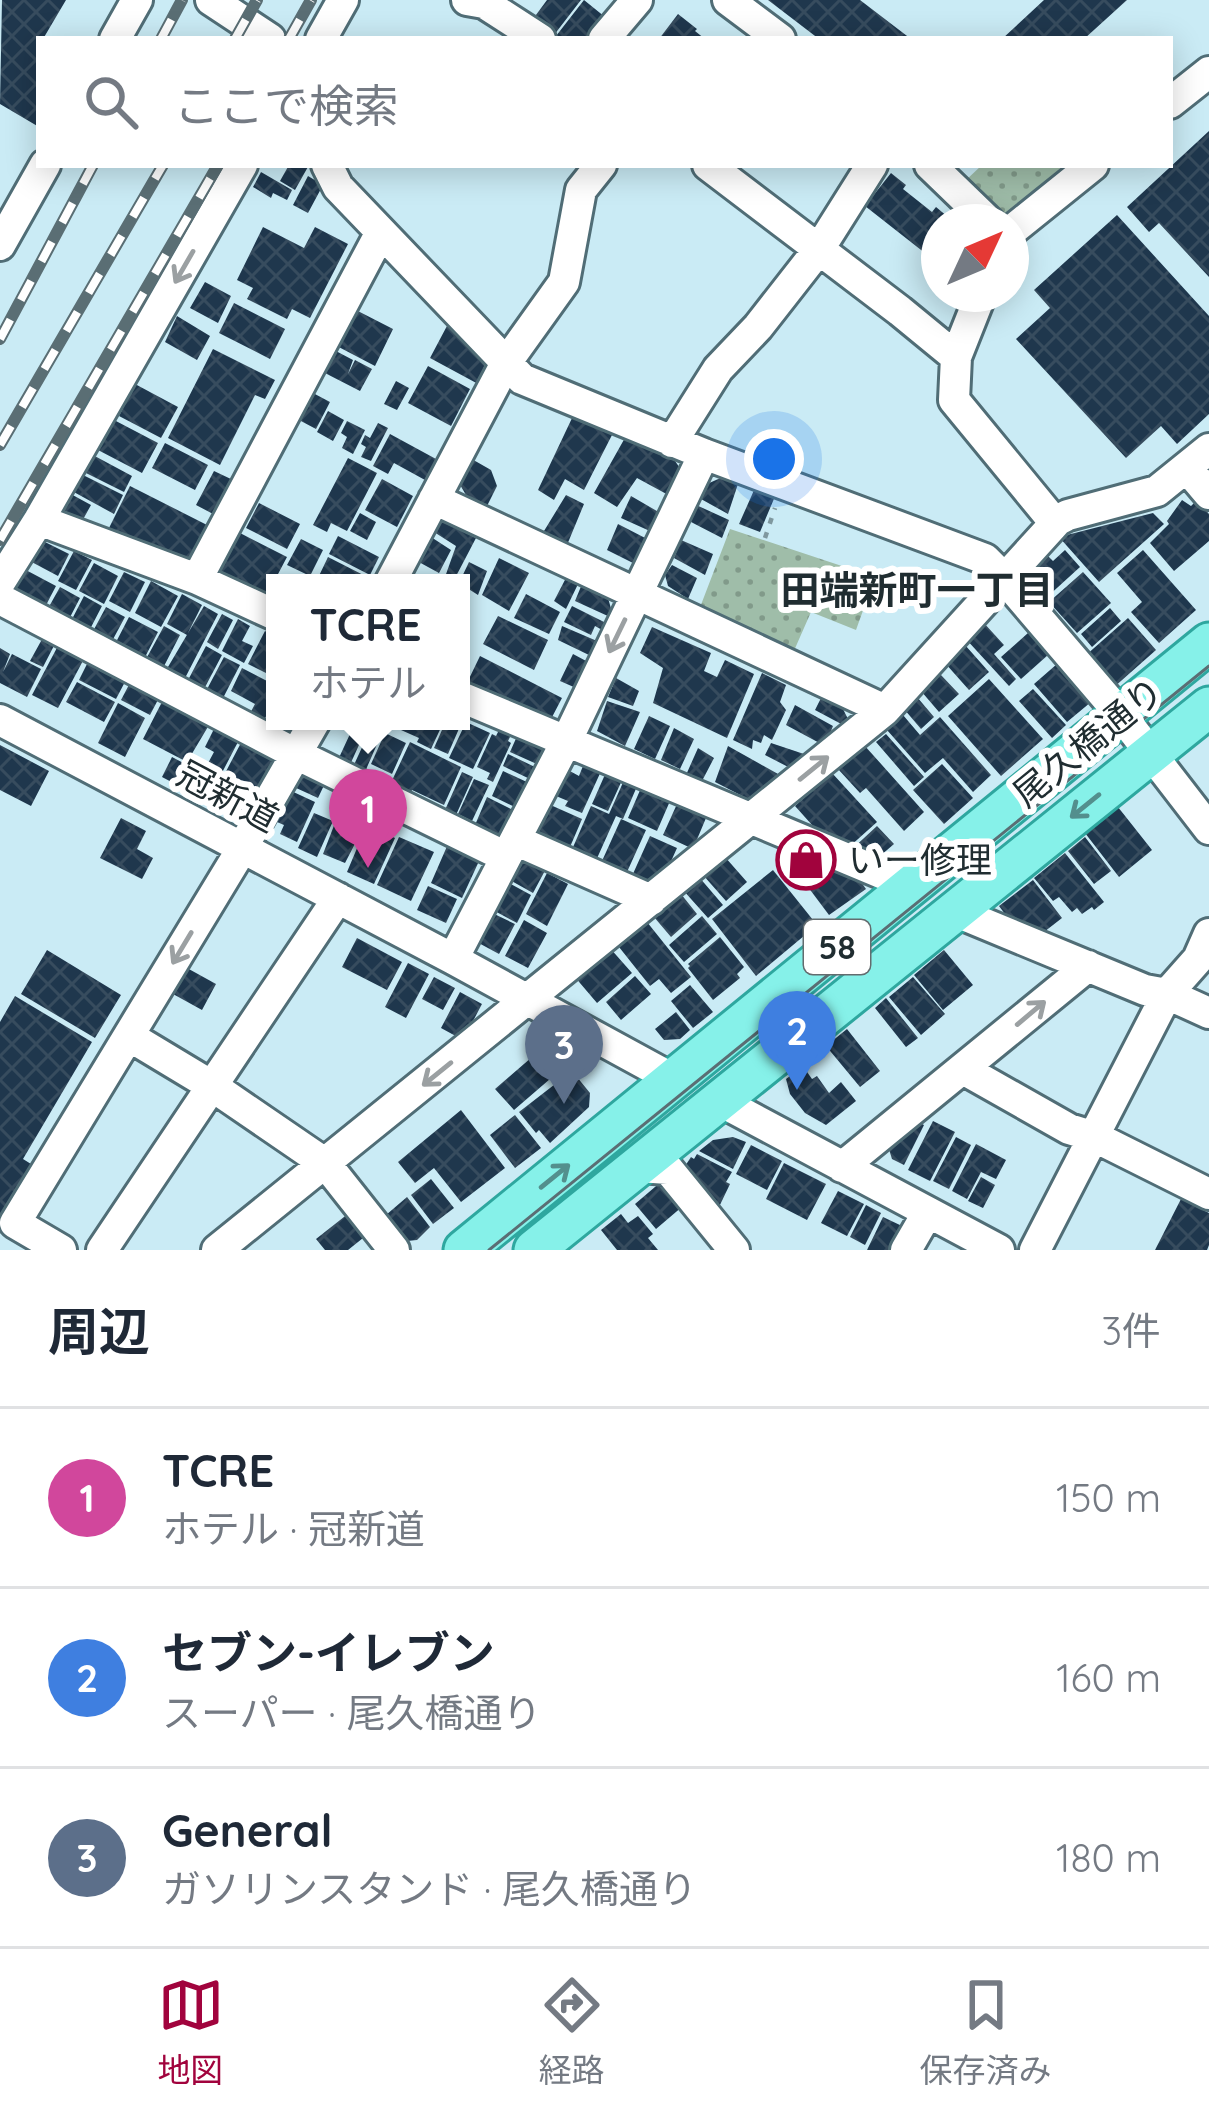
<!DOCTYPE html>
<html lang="ja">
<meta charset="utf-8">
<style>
body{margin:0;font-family:Quicksand,"Noto Sans JP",sans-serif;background:#f6f6f7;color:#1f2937}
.compass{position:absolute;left:921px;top:204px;width:108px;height:108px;border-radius:50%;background:#fff;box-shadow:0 6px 30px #0003;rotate:46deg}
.you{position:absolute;left:774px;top:459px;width:42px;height:42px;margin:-30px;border:9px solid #fff;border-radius:50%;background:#1a73e8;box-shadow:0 0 0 18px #1a73e833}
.badge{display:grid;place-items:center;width:78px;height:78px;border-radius:50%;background:#a1033d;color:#fff;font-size:39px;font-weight:700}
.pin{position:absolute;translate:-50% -99px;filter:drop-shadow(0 3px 6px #0008)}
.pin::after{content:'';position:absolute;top:63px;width:42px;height:36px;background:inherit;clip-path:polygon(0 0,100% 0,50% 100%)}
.popup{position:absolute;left:266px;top:574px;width:204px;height:156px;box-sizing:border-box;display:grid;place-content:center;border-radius:0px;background:#fff;filter:drop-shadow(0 3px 9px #0005);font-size:39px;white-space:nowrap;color:#747a83}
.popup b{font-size:45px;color:#1f2937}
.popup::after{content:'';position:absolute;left:50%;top:100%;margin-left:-24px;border:24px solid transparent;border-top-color:#fff}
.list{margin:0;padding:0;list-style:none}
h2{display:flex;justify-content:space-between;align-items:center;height:156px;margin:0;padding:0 48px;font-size:51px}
h2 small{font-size:39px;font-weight:400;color:#747a83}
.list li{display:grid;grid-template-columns:78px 1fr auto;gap:36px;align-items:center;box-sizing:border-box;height:180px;padding:0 48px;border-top:3px solid #e0e1e3}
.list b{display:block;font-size:45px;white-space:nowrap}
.list p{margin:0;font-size:39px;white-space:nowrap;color:#747a83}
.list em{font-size:39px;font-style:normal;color:#747a83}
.icon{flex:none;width:66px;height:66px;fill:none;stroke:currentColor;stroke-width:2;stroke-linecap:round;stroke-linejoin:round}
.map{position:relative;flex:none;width:1209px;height:1250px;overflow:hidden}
.search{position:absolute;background:#fff;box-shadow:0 6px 30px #0003;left:36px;right:36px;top:36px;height:132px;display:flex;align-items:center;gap:30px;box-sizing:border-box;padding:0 42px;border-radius:0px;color:#747a83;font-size:45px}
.sheet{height:696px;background:#fff}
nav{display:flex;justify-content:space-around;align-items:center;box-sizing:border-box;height:168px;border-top:3px solid #e0e1e3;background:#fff;font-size:33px;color:#747a83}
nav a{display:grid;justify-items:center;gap:6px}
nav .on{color:#a1033d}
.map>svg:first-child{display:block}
.park{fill:url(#park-dots)}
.building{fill:url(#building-cross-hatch)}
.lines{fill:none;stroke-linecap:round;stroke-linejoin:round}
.minor-casing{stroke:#506d76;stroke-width:36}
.major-casing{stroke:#2ea79f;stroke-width:45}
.path{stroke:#7f989f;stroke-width:4.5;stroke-dasharray:6 9;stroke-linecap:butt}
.minor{stroke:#fff;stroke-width:30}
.major{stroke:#86f1e9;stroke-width:39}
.tram{stroke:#5a6e74;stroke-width:3}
.rail-casing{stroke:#5a6e74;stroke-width:12}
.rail{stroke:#fff;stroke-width:8;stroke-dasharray:22;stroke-linecap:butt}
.oneway{stroke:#9ba0a2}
.oneway2{stroke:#538f8d}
.labels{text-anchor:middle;stroke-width:12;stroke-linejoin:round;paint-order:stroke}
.shield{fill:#fff;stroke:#636c6f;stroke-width:3}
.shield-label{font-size:33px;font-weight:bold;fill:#202d31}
.street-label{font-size:36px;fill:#202d31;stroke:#fff}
.poi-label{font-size:36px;fill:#202d31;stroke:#fff;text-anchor:start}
.neighbourhood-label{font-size:39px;font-weight:bold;fill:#202d31;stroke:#fff}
</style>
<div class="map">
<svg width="1209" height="1250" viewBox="0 0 1209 1250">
<defs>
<pattern id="park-dots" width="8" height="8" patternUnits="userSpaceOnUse" patternTransform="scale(3)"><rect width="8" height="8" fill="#9fbda9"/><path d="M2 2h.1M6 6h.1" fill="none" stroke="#819a8a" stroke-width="1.8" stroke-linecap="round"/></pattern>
<pattern id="building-cross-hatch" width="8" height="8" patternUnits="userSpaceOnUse" patternTransform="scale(3)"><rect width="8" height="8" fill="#1f374d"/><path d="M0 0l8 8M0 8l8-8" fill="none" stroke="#374c5e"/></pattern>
</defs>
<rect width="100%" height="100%" fill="#caebf5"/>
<path class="park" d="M982,165H1074L1004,221L965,181Z
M730,529L875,577L856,630L811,612L793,653L699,610Z"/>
<path class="building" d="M2,0H66L43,39H39V127L0,104Z
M547,0H581L554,35L533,19Z
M584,0L605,17L589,39H560L556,36Z
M768,0H860L911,39H819Z
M1044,0H1127L1084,39H1002Z
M678,14L697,29L695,31L705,39H659Z
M1209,131V277L1159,223L1149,232L1127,207Z
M289,165H309L295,190L280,181Z
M261,172L292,190L287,200L273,193L271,198L253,187Z
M891,173L906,185L903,189L932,212L936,207L954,222H939V246L930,257L865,206Z
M308,176L323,185L308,213L293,205Z
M1117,215L1209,316V414L1177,444L1161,426L1126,458L1016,339L1050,308L1034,290Z
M263,227L304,248L315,227L348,244L310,318L292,309L287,319L247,299L253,288L237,280Z
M205,282L231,296L218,323L190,308Z
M234,303L285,329L270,359L219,333Z
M352,308L393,329L375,366L333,344Z
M177,316L210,336L197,360L165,342Z
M448,324L485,362L480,385L430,358Z
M213,349L275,380L265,399L255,395L220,465L168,438Z
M334,350L353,360L348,374L355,360L372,369L360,391L323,372Z
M428,366L470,389L451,426L408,403Z
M396,381L409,388L397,410L384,404Z
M135,384L178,407L161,438L119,416Z
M313,393L330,402L316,429L299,420Z
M328,411L344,420L333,441L317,432Z
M573,416L612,435L584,490L565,479L554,500L538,490Z
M114,420L158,443L142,473L98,450Z
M347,421L365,430L353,454L342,448L347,437L341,433Z
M378,423L388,428L371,461L361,457L366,447L361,444L365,435L370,438Z
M390,434L436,459L425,480L394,463L388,474L373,466Z
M626,436L675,461L682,471L672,497L637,478L617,507L594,493Z
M165,443L208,465L195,490L152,468Z
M91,454L132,476L124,492L82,471Z
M348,458L377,473L347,531L331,523L327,532L313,525Z
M470,458L491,470L497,486L486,508L466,495L459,483Z
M214,471L233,480L215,515L196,505Z
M81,474L123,495L114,514L72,491Z
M725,476L739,481L728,514L701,499L707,484Z
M382,479L413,496L397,527L365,510Z
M130,486L209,526L187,570L108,530Z
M755,488L776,494L760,532L739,524Z
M69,493L91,505L80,525L58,514Z
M566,495L584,504L567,545L544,531Z
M631,496L662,514L652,532L621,518Z
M1182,500L1191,506L1197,500L1209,514V541L1174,571L1150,543L1169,524L1167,521Z
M259,503L300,524L287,549L246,528Z
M694,504L729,520L722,538L691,522Z
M360,513L376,522L367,540L350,531Z
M1153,513L1164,524L1099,582L1059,537Z
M439,519L476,538L453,582L445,577L456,546L434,532Z
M618,524L649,540L637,565L607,550Z
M240,533L287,557L267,595L220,571Z
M338,536L379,557L370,575L329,554Z
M431,537L451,550L439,573L417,561Z
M37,538L69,554L58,576L26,559Z
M301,539L323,550L310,576L287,565Z
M681,540L713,554L705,575L674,558Z
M1065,550L1080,567L1046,598L1025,576L1048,556L1053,561Z
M1143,550L1196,610L1159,643L1131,612L1142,602L1117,573Z
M74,551L92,560L76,590L58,581Z
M328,557L379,583H322L317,580Z
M499,558L529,573L509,611L482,595Z
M469,562L487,571L478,595L459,583Z
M94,563L118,576L104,604L79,591Z
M672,565L697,578L688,599L668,586L665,575Z
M24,569L56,586L43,611L11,594Z
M124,572L145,582L130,612L109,601Z
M1083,572L1111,603L1077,633L1049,602Z
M567,576L579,582L566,609L554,601Z
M151,581L178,596L161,627L135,613Z
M582,584L608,598L612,612L610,617L575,601Z
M60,587L80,598L67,623L46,612Z
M182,594L202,605L187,635L167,624Z
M526,594L560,612L549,634L514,618Z
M84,596L102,606L88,633L70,623Z
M204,606L218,614L183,682L165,672Z
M572,606L610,625L604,631L595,626L591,635L564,622Z
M106,607L125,617L111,643L92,633Z
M1110,608L1121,621L1092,647L1081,634Z
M222,614L233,620L218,649L207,642Z
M498,616L548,640L534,670L483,644Z
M129,617L158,632L143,661L114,646Z
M1128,618L1156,650L1113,688L1085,656Z
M238,619L250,626L242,641L253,646L244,663L222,651Z
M983,622L1004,645L994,654L1016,679L1009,686L965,638Z
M164,626L180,635L162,670L145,661Z
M562,626L597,641L591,656L558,640Z
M652,627L711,653L704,671L717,677L725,660L754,674L727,738L653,703L663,668L640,653Z
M265,631L275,637V660L268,674L248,664Z
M46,632L58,638L43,667L30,661Z
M1028,633L1048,655L1021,679L1001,657Z
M60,642L86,655L58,708L32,695Z
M965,645L989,672L969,690L945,663Z
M206,646L222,655L203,691L187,682Z
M0,648L10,654L3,672L12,654L41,669L27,697L0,683Z
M573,654L588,662L576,688L560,681Z
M480,656L562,698L550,721L466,685Z
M224,657L240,665L221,702L205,693Z
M90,658L127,678L116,699L79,680Z
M1057,664L1091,702L1067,722L1034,684Z
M242,668L267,681L268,677L275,681V700L261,726L247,719L255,704L231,691Z
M762,673L786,685L780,702L786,710L772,740L764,735L761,743L753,740L752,749L733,740Z
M940,674L959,694L939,712L921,691Z
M616,678L639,691L633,706L608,697Z
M132,679L161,694L150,715L121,700Z
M989,679L1043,739L1001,776L948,716Z
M77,682L115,702L104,722L66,702Z
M1033,689L1066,725L1052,738L1019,701Z
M165,696L212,720L187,762L143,739Z
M822,696L842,707L848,719L845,726L815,710Z
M917,697L934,717L921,729L904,709Z
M607,701L640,712L625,746L597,731Z
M118,703L145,718L125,757L98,743Z
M795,705L833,726L825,746L786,725Z
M903,715L920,735L940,717L991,775L973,792L943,758L925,773L887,730Z
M649,716L670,726L655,759L634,749Z
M356,721L368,725L349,767L337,762Z
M405,721H444L431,749L417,742L419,738L401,730Z
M446,721L461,724L448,754L434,748Z
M466,722L490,733L473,769L449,758Z
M215,727L239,740L213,790L189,778L198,760L207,765L214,752L205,747Z
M371,728L382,733L364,774L352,769Z
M500,728L512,733L508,741L511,743L493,782L487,779L490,773L477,767L492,734L496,736Z
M674,728L694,739L680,769L661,760Z
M385,733L406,743L392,774L371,764Z
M518,734L541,744L545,753L539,765L510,752Z
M886,734L924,777L914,786L876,742Z
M244,737L278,755L250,808L233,814L210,802Z
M410,742L461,767L444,805L412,790L409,796L389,787Z
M771,743L804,754L794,770L765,755Z
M0,745L49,771L31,806L0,790Z
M728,746L778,774L772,788L750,800L715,782Z
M865,746L924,812L904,831L866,788L860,793L838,769Z
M698,748L714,758L702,781L686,775Z
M508,754L537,768L532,780L503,766Z
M172,757L191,767L181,787L162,777Z
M585,761L602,769L582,813L565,806L568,801L556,796L568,770L579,776Z
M942,764L973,798L944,824L913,790Z
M303,768L327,779L318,798L294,787Z
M607,770L623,778L608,811L592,804Z
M503,771L529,783L517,808L492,796Z
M462,772L473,777L456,815L445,810Z
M832,773L877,822L848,848L821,835L795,806Z
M625,778L638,784L623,819L616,816L594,865L570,854L591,806L609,814Z
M474,779L489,785L472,821L458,814Z
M641,788L670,801L657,831L628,818Z
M287,789L315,802L297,842L280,834L284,825L277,822L286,803L281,801Z
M345,793L382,810L371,835L333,818Z
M487,797L513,810L501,837L475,825Z
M546,803L582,819L567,854L530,838Z
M677,804L706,818L693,849L663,835Z
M1118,807L1152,850L1119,877L1085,833Z
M314,813L333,821L317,857L298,848Z
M121,818L146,831L137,849L153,858L142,879L100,858Z
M621,819L646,830L627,872L602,861Z
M335,823L360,834L345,863L323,854Z
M877,826L894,844L873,862L850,851Z
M378,830L395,838L374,884L347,872L363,834L374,839Z
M650,836L677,848L659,888L632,876Z
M399,837L434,852L411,901L377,885Z
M1085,837L1111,871L1094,884L1068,851Z
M448,844L480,859L462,898L431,883Z
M521,850L548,865L533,893L506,878Z
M1065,853L1104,902L1094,910L1092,907L1082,914L1077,908L1072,912L1059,897L1053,901L1034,878Z
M725,857L747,882L726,901L703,875Z
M824,867L861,882L866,889L829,915L805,883Z
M773,870L817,925L756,976L712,919Z
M547,873L568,884L547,926L526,914Z
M699,877L723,905L708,918L683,890Z
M1033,880L1062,918L1044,932L1011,922L999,906Z
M505,881L531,895L517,923L491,909Z
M428,886L457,899L446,923L417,910Z
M681,894L697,914L671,937L654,917Z
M490,912L515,924L499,954L475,941Z
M702,916L717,934L684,962L669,945Z
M524,920L547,933L528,968L505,956Z
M647,922L691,977L671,993L659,979L650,986L619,947Z
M720,937L744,967L737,974L740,978L713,1000L688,968L690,966L688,964Z
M357,938L402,962L387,990L342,967Z
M609,947L632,973L597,1003L574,976Z
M47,950L121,995L95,1038L21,994Z
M944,950L973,985L943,1010L914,975Z
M408,963L429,974L406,1018L385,1007Z
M187,968L216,984L202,1010L173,994Z
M635,976L651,994L621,1020L606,1002Z
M434,977L455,988L443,1010L422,999Z
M913,977L945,1014L921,1035L889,997Z
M690,985L713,1012L693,1028L671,1001Z
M460,992L482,1004L463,1040L441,1028Z
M15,996L92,1042L23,1159L31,1164L0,1216V1022Z
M886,998L918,1038L906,1047L875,1008Z
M676,1012L690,1030L680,1039L664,1040L655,1029Z
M847,1029L880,1071L860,1087L826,1046Z
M553,1039L572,1060L514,1110L495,1089Z
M803,1066L812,1079L817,1076L829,1093L841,1082L856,1101L826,1125L805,1113L790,1094L786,1079Z
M572,1071L590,1093L589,1107L550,1143L539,1130L536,1133L519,1112Z
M461,1110L505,1168L461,1202L434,1168L415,1183L398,1162Z
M515,1115L541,1148L515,1168L490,1135Z
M912,1119L924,1125L904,1165L892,1159L887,1143Z
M933,1121L955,1132L930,1181L908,1170Z
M733,1137L746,1142L733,1169L699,1151L713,1140Z
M956,1137L971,1145L949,1189L933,1181Z
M976,1144L1006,1160L996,1179L981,1172L967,1199L952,1191Z
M751,1145L782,1161L767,1190L736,1174Z
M697,1154L732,1172L726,1182L730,1184L719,1207L712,1202L685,1166L691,1157L694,1159Z
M784,1163L826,1184L807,1220L766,1199Z
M981,1177L995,1185L983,1208L968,1201Z
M431,1179L454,1208L433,1224L411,1195Z
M662,1181L683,1206L656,1229L635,1204Z
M838,1191L864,1204L847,1236L821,1223Z
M407,1197L430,1227L417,1240L407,1241L386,1215Z
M1181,1199L1209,1213V1245L1207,1250H1155Z
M866,1205L881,1213L865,1245L850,1237Z
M349,1213L359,1227L356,1230L363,1238L348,1250H325L316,1239Z
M621,1214L628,1223L638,1216L653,1234L648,1238L658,1250H617L601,1230Z
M883,1217L902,1226L890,1250H867Z"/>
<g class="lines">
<g class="minor-casing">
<path id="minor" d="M211,0L270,39
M467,0L484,3L540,39
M728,0L780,39
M115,39L137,0
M321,39L343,0
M604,39L637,0
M1170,103L1209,72
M327,165L338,187L522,379L704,454L985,559L1004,578L1121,715L1209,829
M708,165L900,311L956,357
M930,165L989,222
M1011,231L1093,165
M0,245L45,165
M981,294L956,357L954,400L1055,523
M672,442L718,369L758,327L819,249L872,165
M1187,468L1209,494
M434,499L885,710
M39,520L197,579L275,615
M197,579L381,232
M0,582L39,520L242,165
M390,583L506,363L564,282L581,190L601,165
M0,599L296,754L506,857
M461,697L912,886
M0,720L453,959L673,1079
M515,840L651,900
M954,911L1145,990L1167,994L1209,1013
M453,959L566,742L704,454
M129,1036L212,1086L326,1164L394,1250
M963,1069L1069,1129L1095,1137L1209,1194
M720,1101L999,1250
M639,1167L668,1169L734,1250
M842,1167L1088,966
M61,1250L15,1223L234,862L315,721
M102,1250L338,898
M217,1250L885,710L1058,520L1068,515L1157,491L1209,449
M906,1250L928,1212
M1035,1250L1167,994L1198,959L1209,934"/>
</g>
<g class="major-casing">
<path id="major" d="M464,1250L1209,643
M534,1250L1209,707"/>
</g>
<path class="path" d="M765,538L775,508"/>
<use href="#minor" class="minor"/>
<use href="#major" class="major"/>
<path class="tram" d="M489,1250L1209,666"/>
<g class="rail-casing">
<path id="rail" d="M161,39L182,0
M235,39L257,0
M289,39L311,0
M0,339L93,165
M0,445L163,165
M0,540L218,165"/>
</g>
<use href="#rail" class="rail"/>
</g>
<defs><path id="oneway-shaft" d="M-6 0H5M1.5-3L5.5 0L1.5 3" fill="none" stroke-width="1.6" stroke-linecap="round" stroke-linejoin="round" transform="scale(3)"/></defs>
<g class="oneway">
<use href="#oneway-shaft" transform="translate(184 267) rotate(120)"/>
<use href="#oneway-shaft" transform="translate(617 636) rotate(116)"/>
<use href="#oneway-shaft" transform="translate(814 768) rotate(-39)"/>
<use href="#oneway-shaft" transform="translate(182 948) rotate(121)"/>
<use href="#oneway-shaft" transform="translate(1031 1013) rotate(-40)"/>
<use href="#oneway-shaft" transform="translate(437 1074) rotate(141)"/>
</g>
<g class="oneway2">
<use href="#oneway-shaft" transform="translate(1085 806) rotate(141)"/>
<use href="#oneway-shaft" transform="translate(555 1176) rotate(-39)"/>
</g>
<defs>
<g id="shop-ring" transform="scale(3)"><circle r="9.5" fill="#fff" stroke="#a1033d" stroke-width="1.5"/><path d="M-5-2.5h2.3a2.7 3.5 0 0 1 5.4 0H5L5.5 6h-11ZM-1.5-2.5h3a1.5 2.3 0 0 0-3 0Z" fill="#a1033d"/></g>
</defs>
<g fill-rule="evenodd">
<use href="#shop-ring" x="806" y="860"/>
</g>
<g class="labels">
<rect class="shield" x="804" y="920" width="66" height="54" rx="9"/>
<g class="shield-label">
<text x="837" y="959">58</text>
</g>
<g class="street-label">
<text transform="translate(1088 742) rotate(-39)" y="13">尾久橋通り</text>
<text transform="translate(228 796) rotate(28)" y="13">冠新道</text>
</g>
<g class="poi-label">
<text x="848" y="873">いー修理</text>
</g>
<g class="neighbourhood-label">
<text x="917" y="604">田端新町一丁目</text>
</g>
</g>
</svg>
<svg class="compass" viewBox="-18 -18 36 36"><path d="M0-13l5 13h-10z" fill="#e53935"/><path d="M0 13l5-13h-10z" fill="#747a83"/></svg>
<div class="you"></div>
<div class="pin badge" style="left:368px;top:868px;background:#d1479c">1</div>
<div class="popup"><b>TCRE</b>ホテル</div>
<div class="pin badge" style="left:797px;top:1090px;background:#3f7fe0">2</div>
<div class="pin badge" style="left:564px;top:1104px;background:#5c6f8a">3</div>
<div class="search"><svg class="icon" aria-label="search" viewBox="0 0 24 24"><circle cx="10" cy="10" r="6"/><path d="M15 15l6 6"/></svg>ここで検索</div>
</div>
<section class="sheet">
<h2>周辺<small>3件</small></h2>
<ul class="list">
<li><span class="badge" style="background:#d1479c">1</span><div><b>TCRE</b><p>ホテル · 冠新道</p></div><em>150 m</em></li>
<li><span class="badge" style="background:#3f7fe0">2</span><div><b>セブン-イレブン</b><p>スーパー · 尾久橋通り</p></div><em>160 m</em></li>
<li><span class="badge" style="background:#5c6f8a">3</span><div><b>General</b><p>ガソリンスタンド · 尾久橋通り</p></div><em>180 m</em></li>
</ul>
</section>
<nav>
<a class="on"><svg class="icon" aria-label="map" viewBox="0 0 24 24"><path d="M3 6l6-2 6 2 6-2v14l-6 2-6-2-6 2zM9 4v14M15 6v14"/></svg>地図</a>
<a><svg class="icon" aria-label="directions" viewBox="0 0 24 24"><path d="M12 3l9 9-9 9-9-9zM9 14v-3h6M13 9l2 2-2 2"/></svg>経路</a>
<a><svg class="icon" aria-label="saved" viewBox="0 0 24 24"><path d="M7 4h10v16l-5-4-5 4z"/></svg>保存済み</a>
</nav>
